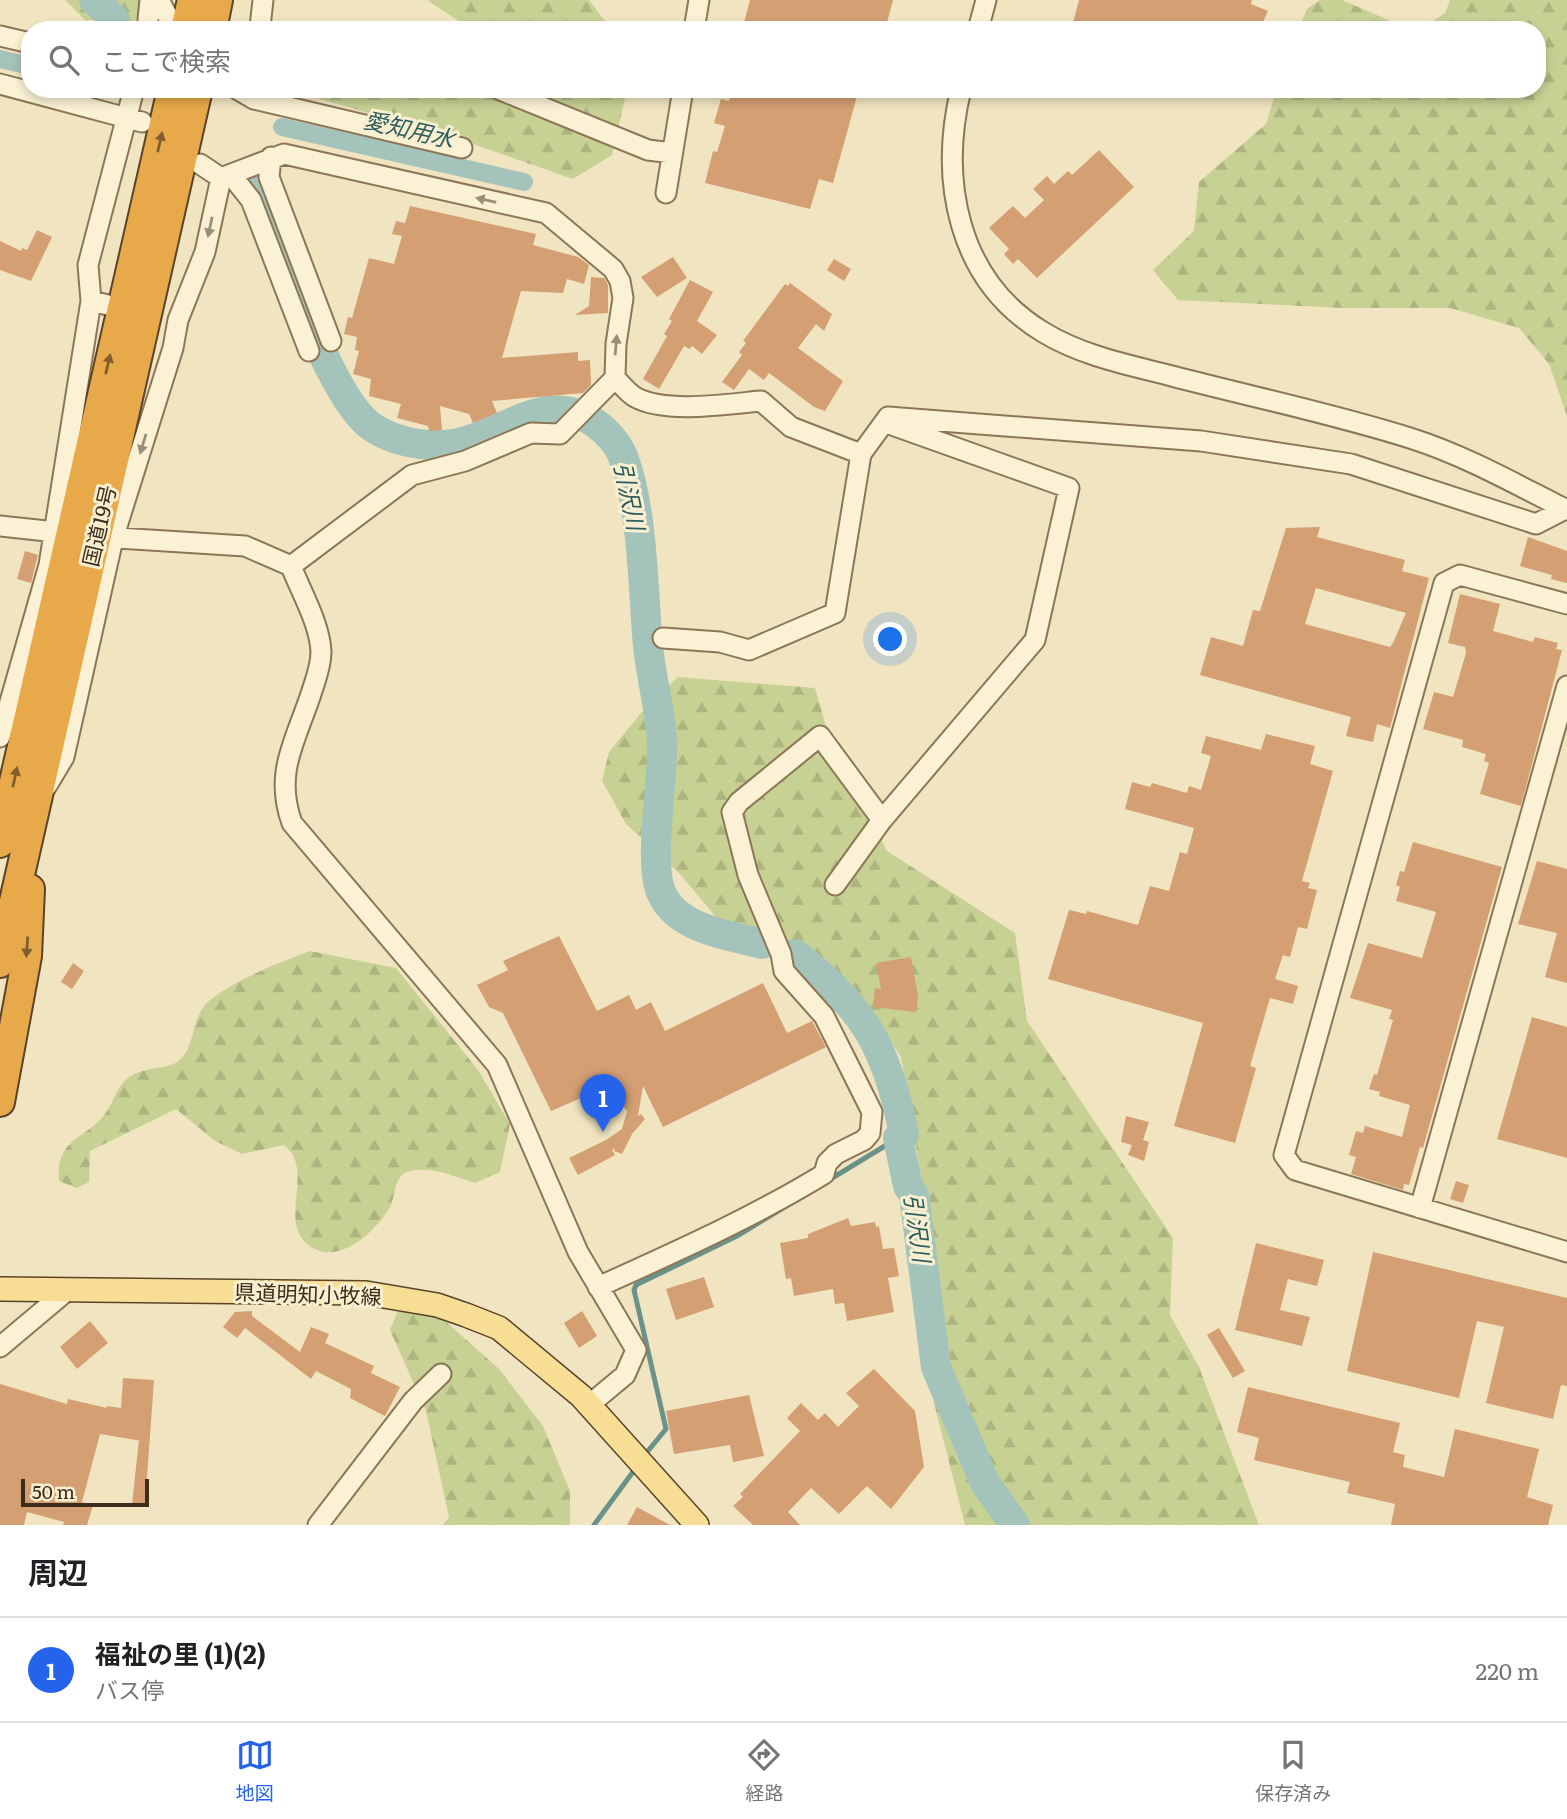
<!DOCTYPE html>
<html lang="ja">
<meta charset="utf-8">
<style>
body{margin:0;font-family:Literata,"Noto Sans JP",serif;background:#f6f6f6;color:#202124}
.scale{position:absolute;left:21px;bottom:18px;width:128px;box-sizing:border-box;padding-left:7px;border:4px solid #3b2c1c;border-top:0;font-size:19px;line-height:24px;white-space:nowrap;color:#3b2c1c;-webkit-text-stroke:5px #f8efd1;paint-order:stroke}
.you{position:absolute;left:891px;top:640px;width:24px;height:24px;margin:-18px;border:5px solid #fff;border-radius:50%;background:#1a73e8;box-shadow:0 0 0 10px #1a73e833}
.badge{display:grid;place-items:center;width:46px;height:46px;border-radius:50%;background:#2563eb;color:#fff;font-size:23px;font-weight:700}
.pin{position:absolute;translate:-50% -58px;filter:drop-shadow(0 2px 4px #0008)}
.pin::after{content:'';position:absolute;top:37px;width:24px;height:21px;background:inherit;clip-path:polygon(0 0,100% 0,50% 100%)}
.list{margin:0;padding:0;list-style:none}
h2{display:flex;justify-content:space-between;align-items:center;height:91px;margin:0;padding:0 28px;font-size:30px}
h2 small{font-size:23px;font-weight:400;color:#757577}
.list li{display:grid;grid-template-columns:46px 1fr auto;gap:21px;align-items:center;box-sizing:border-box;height:105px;padding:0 28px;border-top:2px solid #e0e0e0}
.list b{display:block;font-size:26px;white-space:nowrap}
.list p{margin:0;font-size:23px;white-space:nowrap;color:#757577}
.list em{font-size:23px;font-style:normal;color:#757577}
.icon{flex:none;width:38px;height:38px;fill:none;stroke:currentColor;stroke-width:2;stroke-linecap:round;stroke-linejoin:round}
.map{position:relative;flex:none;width:1567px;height:1525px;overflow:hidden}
.search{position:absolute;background:#fff;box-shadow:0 4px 10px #0003;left:21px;right:21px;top:21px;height:77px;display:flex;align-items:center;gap:18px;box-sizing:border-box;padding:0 24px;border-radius:28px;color:#757577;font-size:26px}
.sheet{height:196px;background:#fff}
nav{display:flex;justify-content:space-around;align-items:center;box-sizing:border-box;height:98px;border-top:2px solid #e0e0e0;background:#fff;font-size:19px;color:#757577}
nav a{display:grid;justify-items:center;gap:4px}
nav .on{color:#2563eb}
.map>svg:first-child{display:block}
.forest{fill:url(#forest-firs)}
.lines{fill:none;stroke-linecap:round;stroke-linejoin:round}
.stream{stroke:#6a928a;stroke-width:5}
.canal{stroke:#a4c3bb;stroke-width:18}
.river{stroke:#a4c3bb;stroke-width:30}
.building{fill:#d39f73;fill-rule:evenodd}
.minor-casing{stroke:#8c7657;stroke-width:23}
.major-casing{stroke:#5a432b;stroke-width:26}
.highway-casing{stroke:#5a432b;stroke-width:32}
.minor{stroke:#fbf2d5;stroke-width:19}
.major{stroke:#f8dd95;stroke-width:23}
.highway{stroke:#e8a94a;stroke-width:28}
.oneway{fill:#805e2e}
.oneway2{fill:#9b8f78}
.labels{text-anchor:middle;stroke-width:6;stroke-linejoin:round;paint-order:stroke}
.street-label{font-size:21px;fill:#3b2c1c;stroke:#f8efd1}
.water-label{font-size:23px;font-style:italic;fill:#2a5c5b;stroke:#f8efd1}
</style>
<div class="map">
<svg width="1567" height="1525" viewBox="0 0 1567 1525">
<defs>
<pattern id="forest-firs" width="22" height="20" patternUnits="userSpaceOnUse" patternTransform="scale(1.75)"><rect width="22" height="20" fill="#c7d194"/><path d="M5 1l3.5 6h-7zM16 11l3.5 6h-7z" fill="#acb47f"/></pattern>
</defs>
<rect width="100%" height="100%" fill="#f1e5c1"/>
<path class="forest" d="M65,0H160L135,21L85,20Z
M427,0H589L612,30H459L457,20Z
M1320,0H1342L1393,22L1424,27L1445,13L1450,0H1567V416L1549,364L1519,328L1450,308H1343L1178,300L1153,270L1194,231L1199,182L1266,124L1277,89H1537V30H1298L1307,9Z
M302,89H627L612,155L573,179L467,142L320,99Z
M678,677L815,688L830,740L887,851L1015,933L1027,1021L1173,1238L1170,1315L1199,1367L1259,1525H965L929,1383L924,1194L901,1057L859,993L796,943L716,917L680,874L626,824L602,781L609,752L646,707Z
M310,951L396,968L478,1070L510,1124L500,1172L475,1183C455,1177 428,1164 407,1172C393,1177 396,1198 389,1209C376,1230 342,1263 315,1249C272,1227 318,1171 284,1145L242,1154L215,1141L176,1109L90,1151L89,1182L77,1188L59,1181C55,1136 88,1140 107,1111C115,1099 118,1083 131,1076C145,1067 167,1069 177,1062C195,1050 191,1021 205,1005C224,984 283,961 310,951Z
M423,1301L499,1369L543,1426L570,1491V1525H443L449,1517L426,1411L390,1330L399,1308Z"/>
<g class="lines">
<path class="stream" d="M643,1457L666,1429L634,1290L636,1285L737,1236L898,1138
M594,1525L638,1465"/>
<path class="canal" d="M0,59L30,66
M282,127L524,182"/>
<path class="river" d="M94,0L115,20
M254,174C275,230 327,397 372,427C394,442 427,448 453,444C503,436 546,388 595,423C608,432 620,446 625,462C643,515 643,589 648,646C651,677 660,709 662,740C664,778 648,861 661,892C676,929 728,935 762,944
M795,954C864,1007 888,1049 904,1135L898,1138L908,1186L914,1195L936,1367L985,1483L1015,1525"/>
</g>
<path class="building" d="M750,0H893L885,30H742Z
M1079,0H1252L1251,4L1268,11L1259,30H1071Z
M732,89H859L833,183L819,179L810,209L705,183L713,151L717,152L725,126L714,123L721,99L729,101Z
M1099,150L1134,187L1037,278L1018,259L1013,264L1004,254L1009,249L989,228L1013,206L1025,218L1044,200L1033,189L1047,176L1054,184L1068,171L1072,175Z
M410,206L536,234L533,245L578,257L589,265L584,284L567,279L563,293L521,291L502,358L578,352V361L590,360L591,385L583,393L492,401L497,413L473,423L469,414L440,406L442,430L429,431L428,426L397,418L401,404L369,396L371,379L353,374L359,351L355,350L357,337L344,334L348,317L352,318L369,258L394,264L402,236L392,234L396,221L405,223Z
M37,230L52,237L31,281L0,270V241L21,251L22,248L27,250Z
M673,257L687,278L657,297L641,277Z
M834,259L851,269L844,281L827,270Z
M591,277L604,278L608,285V313L575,315L589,306Z
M690,280L713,292L697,321L717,335L702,354L692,346L690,349L684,346L659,389L643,379L667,336L664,334L672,321L669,319Z
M790,283L832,314L824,331L816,324L798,348L843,381L825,411L814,407L769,373L764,380L749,369L734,390L722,382L742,355L739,352L746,343L743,341L785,284L788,286Z
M1320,527L1317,537L1405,560L1402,571L1429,578L1390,728L1377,724L1373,742L1346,736L1351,717L1200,675L1211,637L1243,646L1253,610L1260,611L1286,528ZM1316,588L1406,613L1393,643L1390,647L1305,624Z
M1528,537L1567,551V583L1551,579L1552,575L1520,566Z
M25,551L38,555L31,583L17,579Z
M1460,594L1500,604L1493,631L1533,642L1535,637L1558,643L1556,649L1562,650L1521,806L1480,794L1489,763L1484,761L1486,754L1462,747L1463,740L1423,729L1434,692L1453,697L1466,653L1465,647L1448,643Z
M1266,734L1315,746L1310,764L1333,771L1302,881L1310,883L1308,888L1317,890L1307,929L1298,927L1290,957L1283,955L1275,979L1298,986L1293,1004L1270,998L1250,1066L1256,1068L1235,1143L1174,1126L1203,1023L1048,979L1069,910L1086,914L1087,911L1138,925L1150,886L1169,891L1180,852L1187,854L1194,828L1125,809L1132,782L1150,787L1152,783L1187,793L1189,786L1201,790L1211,756L1201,753L1206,736L1261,750Z
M1413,842L1502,867L1423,1148L1420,1147L1409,1185L1404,1184L1403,1190L1351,1174L1356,1157L1349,1155L1356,1131L1363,1133L1365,1126L1402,1137L1410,1105L1379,1096L1380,1092L1369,1089L1374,1074L1377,1075L1393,1020L1389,1019L1392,1010L1350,998L1368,943L1422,958L1436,912L1396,901L1400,887L1396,885L1400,871L1404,872Z
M1537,861L1567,869V983L1545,977L1557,933L1518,924Z
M559,936L597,1011L629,995L636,1010L651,1002L665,1031L763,983L787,1033L812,1021L826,1047L663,1127L643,1086L638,1116L641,1114L645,1119L632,1134L622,1154L614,1151L615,1148L612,1150L615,1155L578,1175L569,1158L606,1140L622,1129L627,1111L612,1092L602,1089L551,1111L503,1013L489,1007L477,985L508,970L503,961Z
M911,957L918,996L916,1012L873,1007L875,988L881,989L876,963Z
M73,963L84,971L72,989L61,982Z
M1532,1017L1567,1027V1158L1497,1139Z
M1126,1116L1149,1122L1143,1140L1149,1142L1144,1161L1128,1155L1132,1145L1121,1142Z
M1456,1181L1469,1185L1463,1203L1450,1199Z
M848,1218L851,1226L875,1222L876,1227L879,1226L883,1249L894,1248L899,1276L888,1278L894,1312L847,1321L844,1303L835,1304L833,1289L794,1296L791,1278L786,1279L780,1243L808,1238V1234Z
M1256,1243L1324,1260L1317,1286L1288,1279L1280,1310L1310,1317L1302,1346L1235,1330Z
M1373,1252L1567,1298V1386L1561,1385L1553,1419L1486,1403L1504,1327L1477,1321L1459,1398L1347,1371Z
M704,1277L714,1307L676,1320L666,1289Z
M252,1311V1316L300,1352L311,1327L329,1334L325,1343L374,1366L371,1373L400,1387L385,1416L350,1398L351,1389L316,1371L311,1379L245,1328L237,1338L223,1327L235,1312Z
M582,1311L597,1336L579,1348L564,1323Z
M90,1321L108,1343L77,1369L60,1347Z
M1219,1328L1245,1371L1233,1378L1207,1335Z
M874,1369L915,1411L924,1467L891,1509L867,1486L839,1514L811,1488L788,1512L800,1525H753L733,1506L743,1497L740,1494L800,1431L787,1418L801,1403L818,1420L825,1413L838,1427L859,1406L846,1393Z
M123,1378L154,1380L145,1505L132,1504L139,1440L142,1441L100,1434L82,1502L93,1505L87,1525H63L64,1522L27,1512L24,1525H0V1384L67,1404L68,1399L107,1408L106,1406L121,1408Z
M1248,1387L1400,1423L1393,1452L1405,1455L1403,1467L1444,1477L1455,1429L1539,1449L1527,1497L1553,1505L1548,1525H1391L1395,1504L1347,1493L1350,1482L1254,1460L1259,1438L1237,1432Z
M749,1395L764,1456L733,1462L730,1445L674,1454L666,1411Z
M637,1507L670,1525H627Z"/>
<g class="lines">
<g class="minor-casing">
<path id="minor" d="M159,0L167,15
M260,27L263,0
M147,30L150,0
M694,30L699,0
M978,30L986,0
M0,36L30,43
M0,84L142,122
M237,89L254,99L462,148
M498,89L648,150L672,153
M961,89C939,180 957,280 1043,332C1082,356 1129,365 1172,376C1252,397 1335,414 1413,439C1466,456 1517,485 1567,510
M271,157L269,177L331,341
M200,164L221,178
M232,176L251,200L309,351
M666,193L683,89
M91,301L108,305
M615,378C621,384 628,393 635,397C665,414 728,404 761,401L791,427L861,454
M0,526L65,533
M102,537L245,546L291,566C301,592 320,624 321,652C321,667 315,681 311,694C295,742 274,773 292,823L497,1065L578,1252L636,1350L625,1375L589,1405
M1567,604L1460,575L1444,583L1284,1155L1295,1170L1567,1252
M663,638L720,642L749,650L835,613L861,454L888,417L1201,441L1351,464L1536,524L1565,509
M0,737L49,565L91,301L88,265L134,89
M46,787L64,757L113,539L173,348L178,320L205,252L221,178L284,154L546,213L613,269L620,281L623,298L616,344L615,378L560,434L531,433L465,461L412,475L291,566
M835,885L882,820L1035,640L1069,488L892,425
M1420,1208L1567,686
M598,1287C675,1252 752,1218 824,1174L827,1163L836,1154L864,1140L870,1133L872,1112L824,1016L784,971L781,954L748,875L732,812L739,802L820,736L882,820
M0,1347L69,1289
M318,1525L413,1401L441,1374"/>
</g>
<g class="major-casing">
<path id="major" d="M0,1289L366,1293L437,1305L466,1315L499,1328L581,1396L697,1525"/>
</g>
<g class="highway-casing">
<path id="highway" d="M185,30L192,0
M212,30L218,0
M0,843L172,89
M0,963L198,89
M0,1102L27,956L30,889"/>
</g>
<use href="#minor" class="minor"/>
<use href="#major" class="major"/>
<use href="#highway" class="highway"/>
</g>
<defs><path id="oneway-solid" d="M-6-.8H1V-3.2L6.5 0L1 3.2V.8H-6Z" transform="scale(1.75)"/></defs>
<g class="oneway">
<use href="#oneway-solid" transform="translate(160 142) rotate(-77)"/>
<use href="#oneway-solid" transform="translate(108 364) rotate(-77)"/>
<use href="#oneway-solid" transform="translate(15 777) rotate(-78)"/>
<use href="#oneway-solid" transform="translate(27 947) rotate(94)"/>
</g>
<g class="oneway2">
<use href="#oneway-solid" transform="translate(486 200) rotate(-167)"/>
<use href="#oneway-solid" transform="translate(210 227) rotate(102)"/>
<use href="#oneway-solid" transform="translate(616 345) rotate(-85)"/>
<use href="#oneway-solid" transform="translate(143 444) rotate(107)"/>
</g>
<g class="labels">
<g class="street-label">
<text transform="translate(100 526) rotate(-77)" y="7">国道19号</text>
<text transform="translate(308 1295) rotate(2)" y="7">県道明知小牧線</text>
</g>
<g class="water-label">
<text transform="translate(409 130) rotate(13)" y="8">愛知用水</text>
<text transform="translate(629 496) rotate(78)" y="8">引沢川</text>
<text transform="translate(917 1228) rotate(82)" y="8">引沢川</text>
</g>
</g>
</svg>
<div class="scale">50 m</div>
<div class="you"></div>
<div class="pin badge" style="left:603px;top:1132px">1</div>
<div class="search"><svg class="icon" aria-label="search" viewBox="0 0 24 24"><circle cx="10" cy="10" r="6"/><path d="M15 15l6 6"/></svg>ここで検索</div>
</div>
<section class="sheet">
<h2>周辺<small></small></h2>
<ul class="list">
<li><span class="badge">1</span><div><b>福祉の里 (1)(2)</b><p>バス停</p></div><em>220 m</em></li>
</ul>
</section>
<nav>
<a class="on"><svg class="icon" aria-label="map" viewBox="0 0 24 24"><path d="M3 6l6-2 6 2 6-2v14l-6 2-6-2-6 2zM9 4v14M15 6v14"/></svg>地図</a>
<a><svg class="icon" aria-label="directions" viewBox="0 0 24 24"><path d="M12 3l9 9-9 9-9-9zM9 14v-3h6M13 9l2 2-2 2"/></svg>経路</a>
<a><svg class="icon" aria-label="saved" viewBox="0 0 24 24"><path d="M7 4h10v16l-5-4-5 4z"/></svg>保存済み</a>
</nav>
